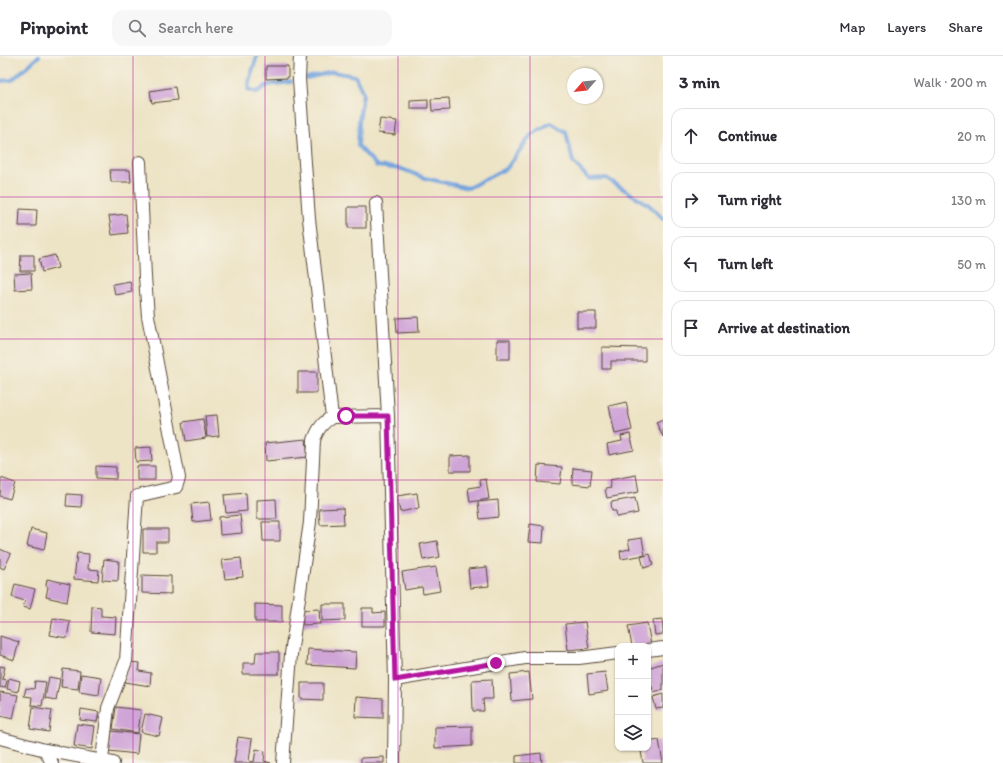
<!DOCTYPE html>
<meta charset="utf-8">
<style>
body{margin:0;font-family:Itim,sans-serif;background:#f7f7f7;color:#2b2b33}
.controls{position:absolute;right:12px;bottom:12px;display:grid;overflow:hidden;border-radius:8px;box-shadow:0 1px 3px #0004}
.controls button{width:36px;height:36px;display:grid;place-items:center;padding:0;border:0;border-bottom:1px solid #e1e1e2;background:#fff;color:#2b2b33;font:20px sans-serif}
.compass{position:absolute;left:567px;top:12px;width:36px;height:36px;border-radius:50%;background:#fff;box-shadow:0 1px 3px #0004;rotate:242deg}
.stop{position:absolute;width:12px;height:12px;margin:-9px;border:3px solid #b5179e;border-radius:50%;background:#fff}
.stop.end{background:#b5179e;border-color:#fff;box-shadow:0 1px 4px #0008}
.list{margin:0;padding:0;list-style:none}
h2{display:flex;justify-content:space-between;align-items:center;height:52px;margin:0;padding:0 16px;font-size:17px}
h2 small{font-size:13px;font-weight:400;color:#7c7c81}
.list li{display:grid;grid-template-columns:26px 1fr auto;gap:12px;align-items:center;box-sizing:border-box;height:56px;margin:0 8px 8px;padding:0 8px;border:1px solid #e1e1e2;border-radius:12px}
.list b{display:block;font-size:15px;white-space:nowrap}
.list em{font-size:13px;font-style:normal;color:#7c7c81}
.icon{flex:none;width:22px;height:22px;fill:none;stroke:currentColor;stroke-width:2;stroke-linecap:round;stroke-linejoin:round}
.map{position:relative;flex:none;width:663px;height:707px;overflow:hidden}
header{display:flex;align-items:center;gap:24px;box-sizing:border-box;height:56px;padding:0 20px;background:#fff;border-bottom:1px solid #e1e1e2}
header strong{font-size:19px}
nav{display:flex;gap:22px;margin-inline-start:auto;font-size:14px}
.search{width:280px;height:36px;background:#f7f7f7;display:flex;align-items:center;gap:10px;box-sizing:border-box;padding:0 14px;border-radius:12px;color:#7c7c81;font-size:15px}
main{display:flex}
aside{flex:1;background:#fff}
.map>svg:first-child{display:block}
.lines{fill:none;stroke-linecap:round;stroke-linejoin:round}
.stream{stroke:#74a4de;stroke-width:4}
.building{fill:#cfa4d7}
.street-casing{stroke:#564637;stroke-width:14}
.street{stroke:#fff;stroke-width:12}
.route{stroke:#b5179e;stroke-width:5}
.grid{fill:none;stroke:#b5179e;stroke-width:1;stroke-opacity:0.55}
</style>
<header>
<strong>Pinpoint</strong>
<div class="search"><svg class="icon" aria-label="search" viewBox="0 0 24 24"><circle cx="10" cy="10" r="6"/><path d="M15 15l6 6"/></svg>Search here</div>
<nav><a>Map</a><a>Layers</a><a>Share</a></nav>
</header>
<main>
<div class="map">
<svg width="663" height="707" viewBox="0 0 663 707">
<rect width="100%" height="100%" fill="#f7f3e8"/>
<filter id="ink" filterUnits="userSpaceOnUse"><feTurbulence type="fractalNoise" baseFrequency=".025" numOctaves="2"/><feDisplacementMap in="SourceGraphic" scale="8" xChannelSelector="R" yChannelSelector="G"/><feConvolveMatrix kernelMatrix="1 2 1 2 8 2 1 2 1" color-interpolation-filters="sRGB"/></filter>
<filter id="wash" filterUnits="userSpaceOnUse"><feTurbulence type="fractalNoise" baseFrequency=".012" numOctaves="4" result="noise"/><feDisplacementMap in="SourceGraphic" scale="16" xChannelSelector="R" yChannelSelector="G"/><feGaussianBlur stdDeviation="0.9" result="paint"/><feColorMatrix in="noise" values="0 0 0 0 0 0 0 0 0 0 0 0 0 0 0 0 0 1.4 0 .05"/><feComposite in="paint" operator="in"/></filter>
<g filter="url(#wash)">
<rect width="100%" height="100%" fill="#ede3c5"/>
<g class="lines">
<path class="stream" d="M257,0L250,22L248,33L257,36L268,29L291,26
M307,22L333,16L355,20L363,37L359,65L358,90L377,110L402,113L425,122L468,132L507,112L531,79L551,67L566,76L573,106L589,123L606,122L649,149L663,163
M0,25L12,24L39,0"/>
</g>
<g id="blocks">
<path class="building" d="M266,10H288V22L266,23Z
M175,31L177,44L152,47L150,35Z
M449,42L450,54L432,55L431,43Z
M428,43V52H410V44Z
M380,63L397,65L395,79L378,77Z
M110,114H130L131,126H111Z
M348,151H366V172H348Z
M20,153L37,154L36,170H19Z
M126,158L128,177L112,179L109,160Z
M21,199H34V215H20Z
M55,199L58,212L42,216L39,203Z
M31,217L32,233L15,234L14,218Z
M130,225L132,236L115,239L113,228Z
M577,256H596V272H577Z
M418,261L419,276L397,277L396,262Z
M497,284H510V303H497Z
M602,291L645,292V305H611V313H602Z
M298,316H317V337H298Z
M626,346L632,374L615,378L609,350Z
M217,359L219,380L207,381L205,360Z
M203,363L206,382L186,385L183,366Z
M663,363V381L656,366Z
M630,378L634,394L609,399L607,388L622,385L621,380Z
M306,383L308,401L266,405L265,387Z
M151,391L152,405L136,406L135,392Z
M470,399V415H450V400Z
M538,409L562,411L560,428L537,426Z
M96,410L116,411V423L96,422Z
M137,410H155V424H137Z
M573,412L592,414L590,430L572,428Z
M636,419L639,436L607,442L605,433L611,432L609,424Z
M1,422L15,427L10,443L0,440Z
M486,423L489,443L470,446L468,432L481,430L480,424Z
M246,437L247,455L226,457L224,439Z
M417,437L419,452L400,456L397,440Z
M67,438L82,439L81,451L66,450Z
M635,442L638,457L617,461L616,455H612L611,446Z
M276,443L277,463H257V444Z
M498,444L499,461L480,463L478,446Z
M209,446L211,464L193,466L191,448Z
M343,452L344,468L320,469L319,453Z
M240,459L242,477L220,479L219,461Z
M262,466H280V485H263Z
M530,468L544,470L543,487L528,486Z
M31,473L47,477L44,494L27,490Z
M143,473H168V486H156V496H143Z
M642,482L645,499L621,503L620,495L630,493L628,484Z
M437,485L440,501L423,504L420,488Z
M0,493L11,498L4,513L0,511Z
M77,497L89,498L88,513L99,514L98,525L74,523Z
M650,498L653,509L644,512L641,501Z
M241,502L243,521L225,523L222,504Z
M104,503L119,505L118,525L102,524Z
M436,511L440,535L423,538L422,531L405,534L402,516Z
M487,511L489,530L470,532L468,513Z
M142,519L171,520V538L142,537Z
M47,523L70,528L67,546L46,541L48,531L46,530Z
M15,528L35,533L30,553L23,551L25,545L12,541Z
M255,548L282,549V566H255Z
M322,548H345V564L322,565Z
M92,550L101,551V560L116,561L115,578L91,576Z
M362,552H373V557L385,556V570H362Z
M319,553L320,568L303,569L302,554Z
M53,562L70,565L67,582L50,579Z
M662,563L663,578L655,579L653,564Z
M585,566L589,592L568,594L565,568Z
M647,567L651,589L632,590L628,570Z
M0,580L19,586L14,604L0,599Z
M308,593L356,596L355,612L307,609Z
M256,596H279V618H243V607H255Z
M128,606L140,607L139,615L151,617L150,630L125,626Z
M663,607V634L654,637L648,619V612Z
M0,610L5,611L2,623L7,624L5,632L0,631Z
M63,613L80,615L78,633L61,631Z
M529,616L532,643L512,645L510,618Z
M605,616L608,635L589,638L587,618Z
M81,618L101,621L99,639L79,636Z
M49,621L60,623L56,644L45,642Z
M9,622L20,625L18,636L7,633Z
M492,623L493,643H483L484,655H473L472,624Z
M35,625L46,626L42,650L31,649L32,641L24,640L26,632L34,633Z
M301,627H323V644L301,643Z
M0,636L18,639L13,663L0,660Z
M663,638V652L656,653L653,641Z
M356,641L383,643V662L355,661Z
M33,651L52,654L49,676L30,673Z
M116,651L141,654L138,677L113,673Z
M81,653L99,656L97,666L80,664Z
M145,658L163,662L159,680L141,676Z
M77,668L95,670L92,693L74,690Z
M472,670V690L435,692V671Z
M112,675L139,678L137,698L109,695Z
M238,681L252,683L249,705L254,706L256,693L265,695L264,705L271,707H234Z
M659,684L663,707H643L641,695L646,694V692H648V686Z
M541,697L542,707H516V700Z
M384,701V707H361V702Z"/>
</g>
</g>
<g filter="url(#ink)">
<use href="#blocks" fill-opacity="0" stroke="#564637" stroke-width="1"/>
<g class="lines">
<g class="street-casing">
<path id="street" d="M300,0L299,23L309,163L332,361
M376,147L388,360L395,624L394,707
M648,594L663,592
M395,624L525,602H579L618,597
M0,682L45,694L113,707
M45,694L52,707
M102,704L108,652L126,605L137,440L176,431L179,422L148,260L145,221L140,106
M283,707L291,598L310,466L314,384C318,373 322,367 332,361L388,360"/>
</g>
<use href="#street" class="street"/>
</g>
</g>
<g class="lines" filter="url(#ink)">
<path class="route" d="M346,360H388L395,624L496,607"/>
</g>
<path class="grid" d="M133,0V707M265,0V707M398,0V707M530,0V707M0,141H663M0,283H663M0,424H663M0,566H663"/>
</svg>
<div class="controls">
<button>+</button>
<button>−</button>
<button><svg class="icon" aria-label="layers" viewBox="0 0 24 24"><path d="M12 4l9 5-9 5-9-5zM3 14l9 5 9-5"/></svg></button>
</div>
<svg class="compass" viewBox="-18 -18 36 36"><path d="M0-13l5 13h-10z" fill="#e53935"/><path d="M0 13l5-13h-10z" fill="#7c7c81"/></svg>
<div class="stop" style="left:346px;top:360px"></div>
<div class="stop end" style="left:496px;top:607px"></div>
</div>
<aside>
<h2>3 min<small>Walk · 200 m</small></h2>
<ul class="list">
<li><svg class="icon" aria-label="ahead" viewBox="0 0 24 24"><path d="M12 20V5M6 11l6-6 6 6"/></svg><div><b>Continue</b></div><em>20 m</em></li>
<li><svg class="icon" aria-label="right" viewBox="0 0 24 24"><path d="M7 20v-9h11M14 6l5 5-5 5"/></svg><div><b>Turn right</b></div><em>130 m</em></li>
<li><svg class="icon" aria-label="left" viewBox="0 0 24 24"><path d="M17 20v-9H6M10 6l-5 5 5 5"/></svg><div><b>Turn left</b></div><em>50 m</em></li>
<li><svg class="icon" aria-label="arrive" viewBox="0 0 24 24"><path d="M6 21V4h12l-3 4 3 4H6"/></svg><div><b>Arrive at destination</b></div></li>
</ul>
</aside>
</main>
